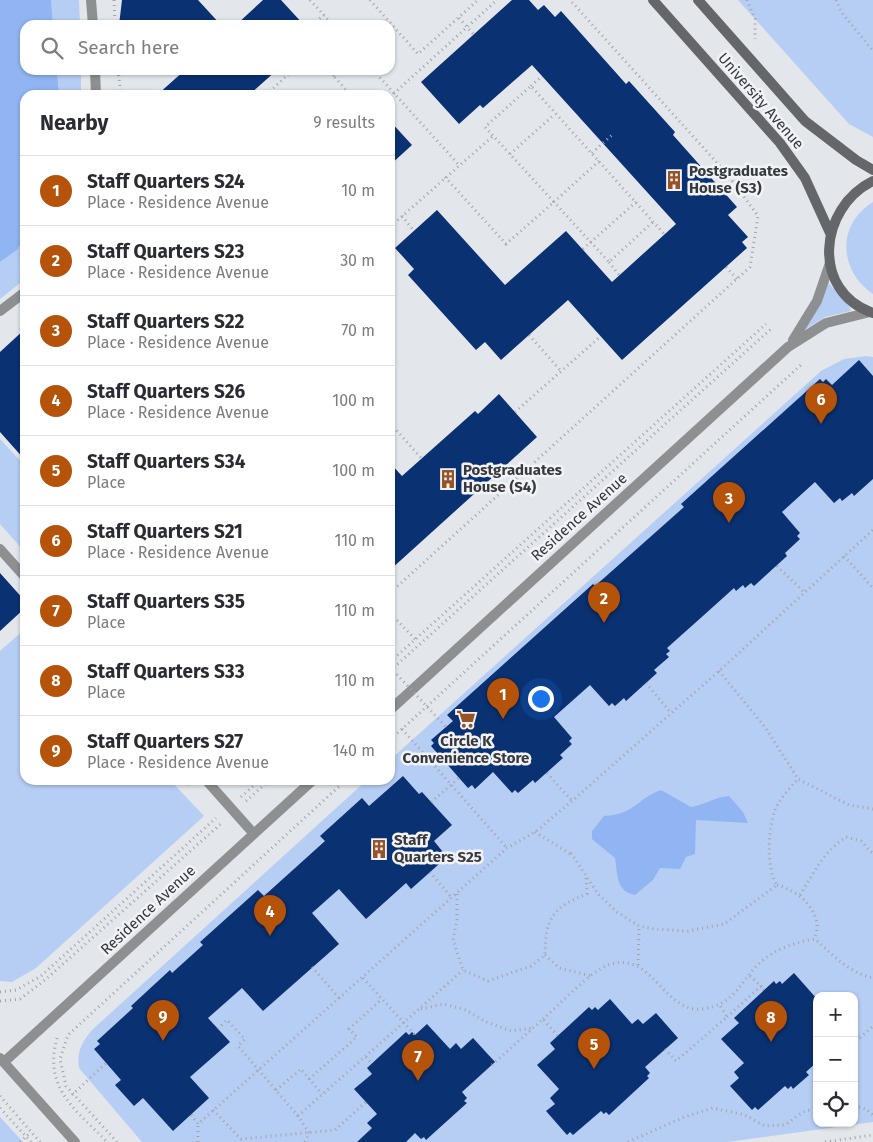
<!DOCTYPE html>
<meta charset="utf-8">
<style>
body{margin:0;font-family:"Fira Sans",sans-serif;background:#f7f7f7;color:#2b2b33}
.controls{position:absolute;right:15px;bottom:15px;display:grid;overflow:hidden;border-radius:10px;box-shadow:0 1px 4px #0004}
.controls button{width:45px;height:45px;display:grid;place-items:center;padding:0;border:0;border-bottom:1px solid #e1e1e2;background:#fff;color:#2b2b33;font:25px sans-serif}
.you{position:absolute;left:540px;top:698px;width:18px;height:18px;margin:-12px;border:4px solid #fff;border-radius:50%;background:#1a73e8;box-shadow:0 0 0 8px #1a73e833}
.badge{display:grid;place-items:center;width:32px;height:32px;border-radius:50%;background:#b45309;color:#fff;font-size:16px;font-weight:700}
.pin{position:absolute;translate:-50% -41px;filter:drop-shadow(0 1px 2px #0008)}
.pin::after{content:'';position:absolute;top:26px;width:18px;height:15px;background:inherit;clip-path:polygon(0 0,100% 0,50% 100%)}
.list{margin:0;padding:0;list-style:none}
h2{display:flex;justify-content:space-between;align-items:center;height:65px;margin:0;padding:0 20px;font-size:21px}
h2 small{font-size:16px;font-weight:400;color:#7c7c81}
.list li{display:grid;grid-template-columns:32px 1fr auto;gap:15px;align-items:center;box-sizing:border-box;height:70px;padding:0 20px;border-top:1px solid #e1e1e2}
.list b{display:block;font-size:19px;white-space:nowrap}
.list p{margin:0;font-size:16px;white-space:nowrap;color:#7c7c81}
.list em{font-size:16px;font-style:normal;color:#7c7c81}
.icon{flex:none;width:28px;height:28px;fill:none;stroke:currentColor;stroke-width:2;stroke-linecap:round;stroke-linejoin:round}
.map{position:relative;flex:none;width:873px;height:1142px;overflow:hidden}
.search{position:absolute;background:#fff;box-shadow:0 1px 4px #0004;left:20px;top:20px;width:375px;height:55px;display:flex;align-items:center;gap:12px;box-sizing:border-box;padding:0 18px;border-radius:15px;color:#7c7c81;font-size:19px}
.panel{position:absolute;background:#fff;box-shadow:0 1px 4px #0004;left:20px;top:90px;width:375px;height:695px;border-radius:15px}
.map>svg:first-child{display:block}
.green{fill:#b6cdf4;fill-rule:evenodd}
.water{fill:#91b5f2}
.building{fill:#0a3172}
.lines{fill:none;stroke-linecap:round;stroke-linejoin:round}
.path{stroke:#a2a4a8;stroke-width:3;stroke-dasharray:1 4;stroke-linecap:butt}
.minor{stroke:#8e8f91;stroke-width:10}
.secondary{stroke:#656669;stroke-width:10}
.path-bridge{stroke:#a2a4a8;stroke-width:3;stroke-dasharray:1 4;stroke-linecap:butt}
.labels{text-anchor:middle;stroke-width:5;stroke-linejoin:round;paint-order:stroke}
.street-label{font-size:15px;fill:#38393b;stroke:#f1f3f8}
.poi-label{font-size:15px;font-weight:bold;fill:#38393b;stroke:#f1f3f8;text-anchor:start}
</style>
<div class="map">
<svg width="873" height="1142" viewBox="0 0 873 1142">
<rect width="100%" height="100%" fill="#e3e6eb"/>
<path class="green" d="M51,0H79L80,25H53Z
M738,0H873V137L849,124Z
M57,70H81V95H59Z
M873,202V294C839,271 836,225 873,202Z
M25,238V279L0,299V262L17,250Z
M828,282L849,306L851,311L825,317L800,333Z
M866,356L873,357V1122L727,1142H142L79,1068C77,1052 81,1043 92,1030L367,780H390V760L821,371L844,359ZM817,996H854V1123H817Z
M0,439L25,466V552L0,524Z
M25,629V780H170L204,816L36,968L12,982L0,981V651Z
M0,1117L23,1142H0Z"/>
<path class="water" d="M0,0H51L53,25H25V70H57L59,95H25V238L17,250L0,262Z
M661,790L691,807C705,805 714,797 729,796L743,812L748,823L696,820L695,854L686,857L680,869L660,868L653,880L635,895C615,891 618,874 615,858L592,839V831L604,816C636,814 636,799 661,790Z"/>
<path class="building" d="M122,0H198L221,25H119Z
M263,0H281L304,25H236Z
M512,0H529L538,10L544,5L555,17L561,11L626,84L629,81L675,132L673,135L737,207L728,215L748,237L742,242L747,248L622,360L568,300L501,360L485,342L476,350L408,275L414,269L395,248L437,210L505,285L566,231L612,282L676,224L532,65L483,108L480,105L459,124L421,82Z
M185,70H277L249,95H157Z
M390,121L412,145L390,165Z
M25,329V460L0,432V352Z
M859,360L873,376V479L854,496L852,493L842,501L840,498L834,503L815,482L782,512L800,533L797,536L800,539L785,553L787,556L754,586L751,583L745,588L743,585L736,591L734,588L704,615L667,648L670,651L666,654L669,657L654,670L657,673L626,701L624,698L615,706L612,703L609,706L590,685L554,717L572,738L569,741L572,744L560,755L563,758L535,783L533,780L518,793L515,790L512,793L493,772L475,789L472,785L468,788L431,746L434,743L431,740L453,721L447,715L593,584L595,586L639,547L684,507L681,504L820,379L823,382L826,379L832,385Z
M499,394L537,437L390,570V463L402,476L475,411L478,414Z
M0,573L25,601V608L0,631Z
M403,776L419,794L422,792L452,825L434,841L447,857L411,889L406,883L366,919L339,889L312,913L339,944L263,1011L242,988L208,1018L230,1042L190,1077L209,1098L173,1131L143,1098L134,1106L115,1085L121,1080L94,1049L100,1044L97,1041L133,1008L131,1006L170,970L172,973L203,945L200,942L258,890L264,896L325,841L320,836L362,798L369,806Z
M794,973L817,999V1062L806,1072L809,1075L793,1089L791,1086L788,1089L785,1086L758,1110L755,1107L752,1110L730,1086L739,1078L734,1072L744,1063L721,1039L739,1023L734,1018L774,981L776,984L780,981L782,984Z
M610,999L632,1024L638,1019L643,1024L656,1013L678,1038L645,1067L650,1073L647,1076L649,1078L609,1115L606,1112L604,1114L601,1111L573,1135L570,1132L567,1135L546,1111L555,1104L550,1098L559,1089L537,1065L555,1049L550,1043L589,1007L592,1010L595,1007L598,1010Z
M427,1024L450,1049L456,1043L461,1049L473,1038L495,1062L462,1092L467,1098L464,1101L467,1103L426,1140L424,1137L421,1139L415,1133L406,1142H357L372,1128L367,1123L377,1114L354,1089L372,1074L367,1068L406,1032L409,1035L412,1032L415,1035Z"/>
<g class="lines">
<path class="path" d="M114,0L115,25
M310,0L333,25
M370,0L418,54L478,0
M747,0L755,19V39
M836,0L842,13L873,51
M459,18L474,35
M312,25L324,15
M118,70L121,95
M328,70L351,95
M373,70L459,165
M333,76L340,70
M531,86L542,76
M266,95L293,70
M390,97L497,0
M592,153L612,135
M510,154L555,114
M599,161L554,202L609,262L654,221
M445,177L506,244L554,202L485,127L531,86L665,235
M402,216L414,231
M390,227L493,136
M583,249L636,202
M609,262L619,275
M726,267L737,279
M529,335L561,371
M515,412L601,336
M390,423L422,459
M844,556L873,588
M777,566L804,592
M390,593L750,267L758,216L728,175L570,0
M390,613L415,639
M390,662L766,324
M390,671L771,329
M719,671L765,727L798,779L849,805L873,809
M646,683L671,713
M402,729L507,848
M390,740L803,363
M547,773L572,801
M185,780L190,787
M241,797L260,780
M246,801L270,780
M431,802L459,778
M535,832L572,855
M571,853L598,894L617,912L639,926L655,929L688,931L724,924L777,885C766,868 768,829 775,810C780,798 790,788 798,779
M430,872L452,898
M777,885C795,890 813,903 817,923C818,927 816,934 815,939
M457,894V919L453,940L463,970L488,981L531,966L545,955C545,918 553,907 587,894L586,877
M800,895C814,873 823,852 846,837L861,841L873,854
M545,955L559,968L591,976
M638,965L639,926
M312,967L339,998
M750,976L762,987
M363,978L415,1035
M0,992L16,990L41,976L216,818
M0,1001L20,999L45,980L223,822
M421,1009L444,1004L466,1010L486,1022L511,1031L533,1028
M727,1017L761,986L764,990
M543,1019C558,1006 591,971 608,965C652,949 663,1013 702,1009C737,1005 740,979 763,960C778,948 796,942 815,939C834,956 848,972 873,978
M218,1029L227,1020L245,1039L238,1046L298,1116
M854,1032L859,1039L873,1026
M57,1038C43,1088 75,1109 107,1142
M665,1049L676,1061L727,1017L719,1004
M366,1057L372,1064
M492,1065L543,1019L558,1036
M309,1079L357,1037L349,1029L382,999
M276,1090L301,1069L322,1094
M72,1095L106,1063
M0,1096L40,1142
M854,1106L866,1109L873,1115
M0,1108L31,1142
M213,1110L241,1139L335,1130L366,1102
M191,1115L198,1124L507,848L535,832L572,801L719,671L873,530
M20,1142L31,1132
M117,1142L66,1086L60,1059L68,1035L346,780
M198,1142V1124
M305,1142L309,1133L298,1116L463,970
M628,1142L684,1117L713,1108L745,1115L765,1126L785,1125L803,1112L817,1108
M825,1142L873,1135"/>
<path class="minor" d="M91,0L93,25
M95,70L96,95
M0,311L25,292
M793,340L817,301L830,263
M0,549L25,577
M390,710L788,347L826,323L870,312
M206,780L254,834
M0,1058L75,1142
M4,1062L313,780"/>
<path class="secondary" d="M653,0L780,143L805,178L830,233
M698,0L805,121L856,160L873,170
M873,181C818,208 811,292 873,313"/>
<path class="path-bridge" d="M390,667L446,727"/>
</g>
<defs>
<g id="building-bare" transform="scale(1.5)"><path d="M-4-6H4V6H1V3H-1V6H-4ZM-2.5-4.3h1.7v1.8h-1.7ZM.8-4.3h1.7v1.8H.8ZM-2.5-1h1.7V.8h-1.7ZM.8-1h1.7V.8H.8Z" fill="#975226" stroke="#f1f3f8" stroke-width="2.5" paint-order="stroke"/></g>
<g id="supermarket-bare" transform="scale(1.5)"><path d="M-6-5.5h2.5l.6 2H6L4.5 2H-2.5L-4.4-4H-6ZM-1.5 3.2a1.3 1.3 0 1 0 .1 0ZM3 3.2a1.3 1.3 0 1 0 .1 0Z" fill="#975226" stroke="#f1f3f8" stroke-width="2.5" paint-order="stroke"/></g>
</defs>
<g fill-rule="evenodd">
<use href="#building-bare" x="674" y="180"/>
<use href="#building-bare" x="448" y="479"/>
<use href="#supermarket-bare" x="466" y="719"/>
<use href="#building-bare" x="379" y="849"/>
</g>
<g class="labels">
<g class="street-label">
<text transform="translate(761 101) rotate(49)" y="5">University Avenue</text>
<text transform="translate(579 517) rotate(-42)" y="5">Residence Avenue</text>
<text transform="translate(148 910) rotate(-43)" y="5">Residence Avenue</text>
</g>
<g class="poi-label">
<text x="689" y="176">Postgraduates<tspan x="689" dy="17">House (S3)</tspan></text>
<text x="463" y="475">Postgraduates<tspan x="463" dy="17">House (S4)</tspan></text>
<text x="466" y="746" text-anchor="middle">Circle K<tspan x="466" dy="17">Convenience Store</tspan></text>
<text x="394" y="845">Staff<tspan x="394" dy="17">Quarters S25</tspan></text>
</g>
</g>
</svg>
<div class="controls">
<button>+</button>
<button>−</button>
<button><svg class="icon" aria-label="locate" viewBox="0 0 24 24"><circle cx="12" cy="12" r="6"/><path d="M12 2v4M12 18v4M2 12h4M18 12h4"/></svg></button>
</div>
<div class="you"></div>
<div class="pin badge" style="left:503px;top:719px">1</div>
<div class="pin badge" style="left:604px;top:623px">2</div>
<div class="pin badge" style="left:729px;top:523px">3</div>
<div class="pin badge" style="left:270px;top:936px">4</div>
<div class="pin badge" style="left:594px;top:1069px">5</div>
<div class="pin badge" style="left:821px;top:424px">6</div>
<div class="pin badge" style="left:418px;top:1081px">7</div>
<div class="pin badge" style="left:771px;top:1042px">8</div>
<div class="pin badge" style="left:163px;top:1041px">9</div>
<div class="search"><svg class="icon" aria-label="search" viewBox="0 0 24 24"><circle cx="10" cy="10" r="6"/><path d="M15 15l6 6"/></svg>Search here</div>
<section class="panel">
<h2>Nearby<small>9 results</small></h2>
<ul class="list">
<li><span class="badge">1</span><div><b>Staff Quarters S24</b><p>Place · Residence Avenue</p></div><em>10 m</em></li>
<li><span class="badge">2</span><div><b>Staff Quarters S23</b><p>Place · Residence Avenue</p></div><em>30 m</em></li>
<li><span class="badge">3</span><div><b>Staff Quarters S22</b><p>Place · Residence Avenue</p></div><em>70 m</em></li>
<li><span class="badge">4</span><div><b>Staff Quarters S26</b><p>Place · Residence Avenue</p></div><em>100 m</em></li>
<li><span class="badge">5</span><div><b>Staff Quarters S34</b><p>Place</p></div><em>100 m</em></li>
<li><span class="badge">6</span><div><b>Staff Quarters S21</b><p>Place · Residence Avenue</p></div><em>110 m</em></li>
<li><span class="badge">7</span><div><b>Staff Quarters S35</b><p>Place</p></div><em>110 m</em></li>
<li><span class="badge">8</span><div><b>Staff Quarters S33</b><p>Place</p></div><em>110 m</em></li>
<li><span class="badge">9</span><div><b>Staff Quarters S27</b><p>Place · Residence Avenue</p></div><em>140 m</em></li>
</ul>
</section>
</div>
